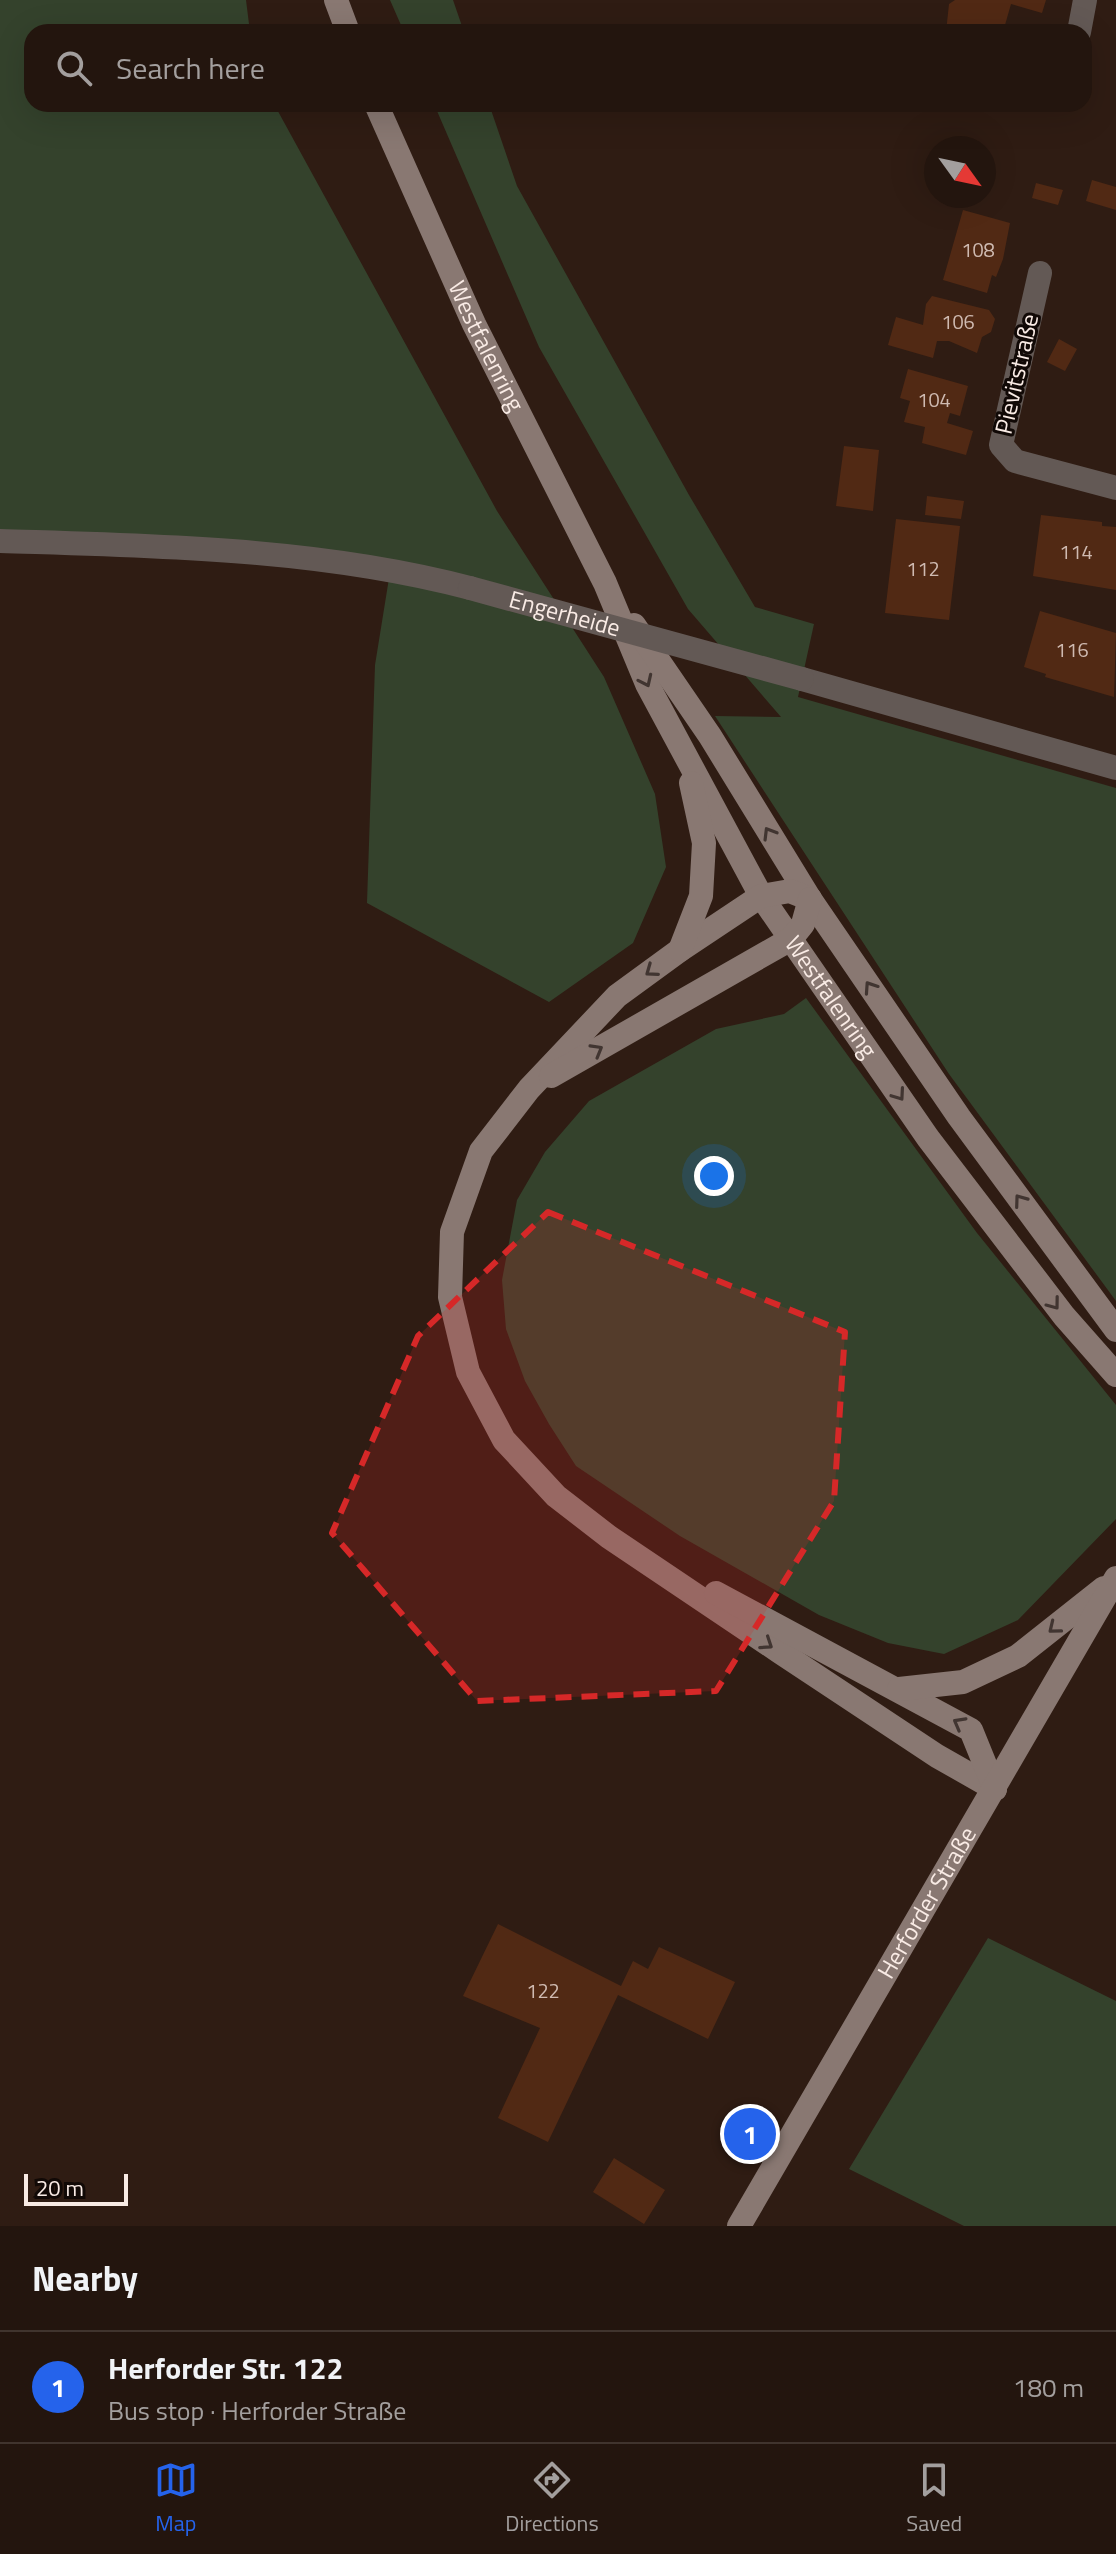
<!DOCTYPE html>
<meta charset="utf-8">
<style>
body{margin:0;font-family:"Titillium Web",sans-serif;background:#2b1e17;color:#f1f3f6}
.compass{position:absolute;left:924px;top:136px;width:72px;height:72px;border-radius:50%;background:#23150e;box-shadow:0 8px 32px #0002;rotate:123deg}
.scale{position:absolute;left:24px;bottom:20px;width:104px;box-sizing:border-box;padding-left:8px;border:4px solid #f9ebe5;border-top:0;font-size:22px;line-height:28px;white-space:nowrap;color:#f9ebe5;-webkit-text-stroke:6px #110906;paint-order:stroke}
.you{position:absolute;left:714px;top:1176px;width:28px;height:28px;margin:-20px;border:6px solid #fff;border-radius:50%;background:#1a73e8;box-shadow:0 0 0 12px #1a73e833}
.badge{display:grid;place-items:center;width:52px;height:52px;border-radius:50%;background:#2563eb;color:#fff;font-size:26px;font-weight:700}
.pin{position:absolute;translate:-50% -50%;border:4px solid #fff;box-shadow:0 2px 8px #0006}
.list{margin:0;padding:0;list-style:none}
h2{display:flex;justify-content:space-between;align-items:center;height:104px;margin:0;padding:0 32px;font-size:34px}
h2 small{font-size:26px;font-weight:400;color:#a39f9e}
.list li{display:grid;grid-template-columns:52px 1fr auto;gap:24px;align-items:center;box-sizing:border-box;height:112px;padding:0 32px;border-top:2px solid #40342e}
.list b{display:block;font-size:30px;white-space:nowrap}
.list p{margin:0;font-size:26px;white-space:nowrap;color:#a39f9e}
.list em{font-size:26px;font-style:normal;color:#a39f9e}
.icon{flex:none;width:44px;height:44px;fill:none;stroke:currentColor;stroke-width:2;stroke-linecap:round;stroke-linejoin:round}
.map{position:relative;flex:none;width:1116px;height:2226px;overflow:hidden}
.search{position:absolute;background:#23150e;box-shadow:0 8px 32px #0002;left:24px;right:24px;top:24px;height:88px;display:flex;align-items:center;gap:20px;box-sizing:border-box;padding:0 28px;border-radius:24px;color:#a39f9e;font-size:30px}
.sheet{height:216px;background:#23150e}
nav{display:flex;justify-content:space-around;align-items:center;box-sizing:border-box;height:112px;border-top:2px solid #40342e;background:#23150e;font-size:22px;color:#a39f9e}
nav a{display:grid;justify-items:center;gap:4px}
nav .on{color:#2563eb}
.map>svg:first-child{display:block}
.green{fill:#34422c}
.building{fill:#512914}
.lines{fill:none;stroke-linecap:round;stroke-linejoin:round}
.street{stroke:#635955;stroke-width:24}
.secondary{stroke:#897872;stroke-width:24}
.street-bridge{stroke:#635955;stroke-width:24}
.oneway{stroke:#413531}
.marked{fill:#d62828;fill-opacity:0.2;stroke:#d62828;stroke-width:6;stroke-dasharray:16 10;stroke-linejoin:round}
.labels{text-anchor:middle;stroke-width:6;stroke-linejoin:round;paint-order:stroke}
.number-label{font-size:20px;fill:#cfbab1}
.street-label{font-size:24px;fill:#f9ebe5;stroke:#110906}
</style>
<div class="map">
<svg width="1116" height="2226" viewBox="0 0 1116 2226">
<rect width="100%" height="100%" fill="#2f1c13"/>
<path class="green" d="M0,0H246L250,32H32V104H274L497,511L604,677L655,794L666,867L633,943L549,1002L367,903L375,665L390,572L0,535Z
M390,0H453L464,32H404Z
M434,104H489L517,186L689,495L755,607L814,624L798,697L1116,788V1301L949,1074L715,716L781,717L688,609L539,347Z
M806,998L977,1233L1116,1405V1519L1018,1620L944,1654L888,1643L819,1615L680,1536L576,1466L549,1424L525,1381L506,1329L502,1280L517,1200L545,1152L589,1101L716,1029L784,1014Z
M988,1938L1116,2001V2226H964L849,2169Z"/>
<path class="building" d="M955,0H1046L1042,13L1011,4L1003,32H946L949,4Z
M1092,180L1116,187V210L1086,201Z
M1036,183L1063,190L1058,205L1032,198Z
M963,210L1010,223L1003,259L996,277L992,275L987,293L943,280Z
M932,296L989,310L995,319L991,332L982,337L977,353L949,341H937L933,358L888,345L896,317L923,325L926,304Z
M1059,339L1077,349L1065,371L1047,362Z
M908,369L968,386L960,416L950,413L947,423L973,431L966,455L922,443L925,427L904,422L910,401L900,398Z
M844,446L879,450L873,511L836,506Z
M927,496L964,501L961,519L925,515Z
M1041,515L1102,522V526L1116,527V590L1033,576Z
M896,519L960,526L949,620L885,613Z
M1040,611L1116,633L1114,697L1045,677L1046,674L1024,667Z
M498,1924L621,1986L633,1961L648,1969L659,1947L735,1982L708,2039L618,1995L548,2142L498,2118L540,2028L463,1996Z
M614,2158L665,2190L644,2224L593,2192Z"/>
<g class="lines">
<path class="street" d="M1079,32L1085,0
M1040,273L1001,445L1015,461L1116,488
M0,541C157,546 318,548 470,588
M802,679L1116,768"/>
<g class="secondary">
<path d="M336,0L348,32"/>
<path id="s1" d="M376,104L474,324L605,583L647,684L761,896L928,1138L1064,1316L1116,1375"/>
<path d="M634,625L710,736L810,899L959,1117L1116,1330"/>
<path d="M810,899L790,891L761,896L680,950L617,996L529,1089L481,1151L452,1232L450,1297L468,1372L504,1440L556,1496L609,1537L780,1652L937,1756L995,1789"/>
<path d="M680,950L701,896L704,843L691,783"/>
<path d="M551,1076L791,939L803,924L810,899"/>
<path d="M716,1593L971,1730L995,1789"/>
<path d="M899,1689L963,1682L1018,1656L1104,1588"/>
<path id="s2" d="M739,2226L1116,1578"/>
</g>
<path class="street-bridge" id="s3" d="M470,588L802,679"/>
</g>
<defs><path id="oneway-chevron" d="M-2-3.5L2.5 0L-2 3.5" fill="none" stroke-width="1.6" stroke-linecap="round" stroke-linejoin="round" transform="scale(2)"/></defs>
<g class="oneway">
<use href="#oneway-chevron" transform="translate(646 681) rotate(65)"/>
<use href="#oneway-chevron" transform="translate(769 833) rotate(-121)"/>
<use href="#oneway-chevron" transform="translate(651 971) rotate(144)"/>
<use href="#oneway-chevron" transform="translate(870 987) rotate(-124)"/>
<use href="#oneway-chevron" transform="translate(597 1050) rotate(-30)"/>
<use href="#oneway-chevron" transform="translate(899 1095) rotate(55)"/>
<use href="#oneway-chevron" transform="translate(1020 1200) rotate(-126)"/>
<use href="#oneway-chevron" transform="translate(1054 1304) rotate(53)"/>
<use href="#oneway-chevron" transform="translate(1054 1628) rotate(141)"/>
<use href="#oneway-chevron" transform="translate(767 1644) rotate(34)"/>
<use href="#oneway-chevron" transform="translate(959 1723) rotate(-151)"/>
</g>
<path class="marked" d="M548,1212L845,1332L834,1501L716,1691L477,1701L332,1533L418,1336Z"/>
<g class="labels">
<g class="number-label">
<text x="978" y="257">108</text>
<text x="958" y="329">106</text>
<text x="934" y="407">104</text>
<text x="1076" y="559">114</text>
<text x="923" y="576">112</text>
<text x="1072" y="657">116</text>
<text x="543" y="1998">122</text>
</g>
<g class="street-label">
<text dy="8" stroke="none"><textPath href="#s1" startOffset="266">Westfalenring</textPath></text>
<text transform="translate(1017 374) rotate(-77)" y="8">Pievitstraße</text>
<text dy="8" stroke="none"><textPath href="#s3" startOffset="98">Engerheide</textPath></text>
<text dy="8" stroke="none"><textPath href="#s1" startOffset="1004">Westfalenring</textPath></text>
<text dy="8" stroke="none"><textPath href="#s2" startOffset="374">Herforder Straße</textPath></text>
</g>
</g>
</svg>
<svg class="compass" viewBox="-18 -18 36 36"><path d="M0-13l5 13h-10z" fill="#e53935"/><path d="M0 13l5-13h-10z" fill="#a39f9e"/></svg>
<div class="scale">20 m</div>
<div class="you"></div>
<div class="pin badge" style="left:750px;top:2134px">1</div>
<div class="search"><svg class="icon" aria-label="search" viewBox="0 0 24 24"><circle cx="10" cy="10" r="6"/><path d="M15 15l6 6"/></svg>Search here</div>
</div>
<section class="sheet">
<h2>Nearby<small></small></h2>
<ul class="list">
<li><span class="badge">1</span><div><b>Herforder Str. 122</b><p>Bus stop · Herforder Straße</p></div><em>180 m</em></li>
</ul>
</section>
<nav>
<a class="on"><svg class="icon" aria-label="map" viewBox="0 0 24 24"><path d="M3 6l6-2 6 2 6-2v14l-6 2-6-2-6 2zM9 4v14M15 6v14"/></svg>Map</a>
<a><svg class="icon" aria-label="directions" viewBox="0 0 24 24"><path d="M12 3l9 9-9 9-9-9zM9 14v-3h6M13 9l2 2-2 2"/></svg>Directions</a>
<a><svg class="icon" aria-label="saved" viewBox="0 0 24 24"><path d="M7 4h10v16l-5-4-5 4z"/></svg>Saved</a>
</nav>
